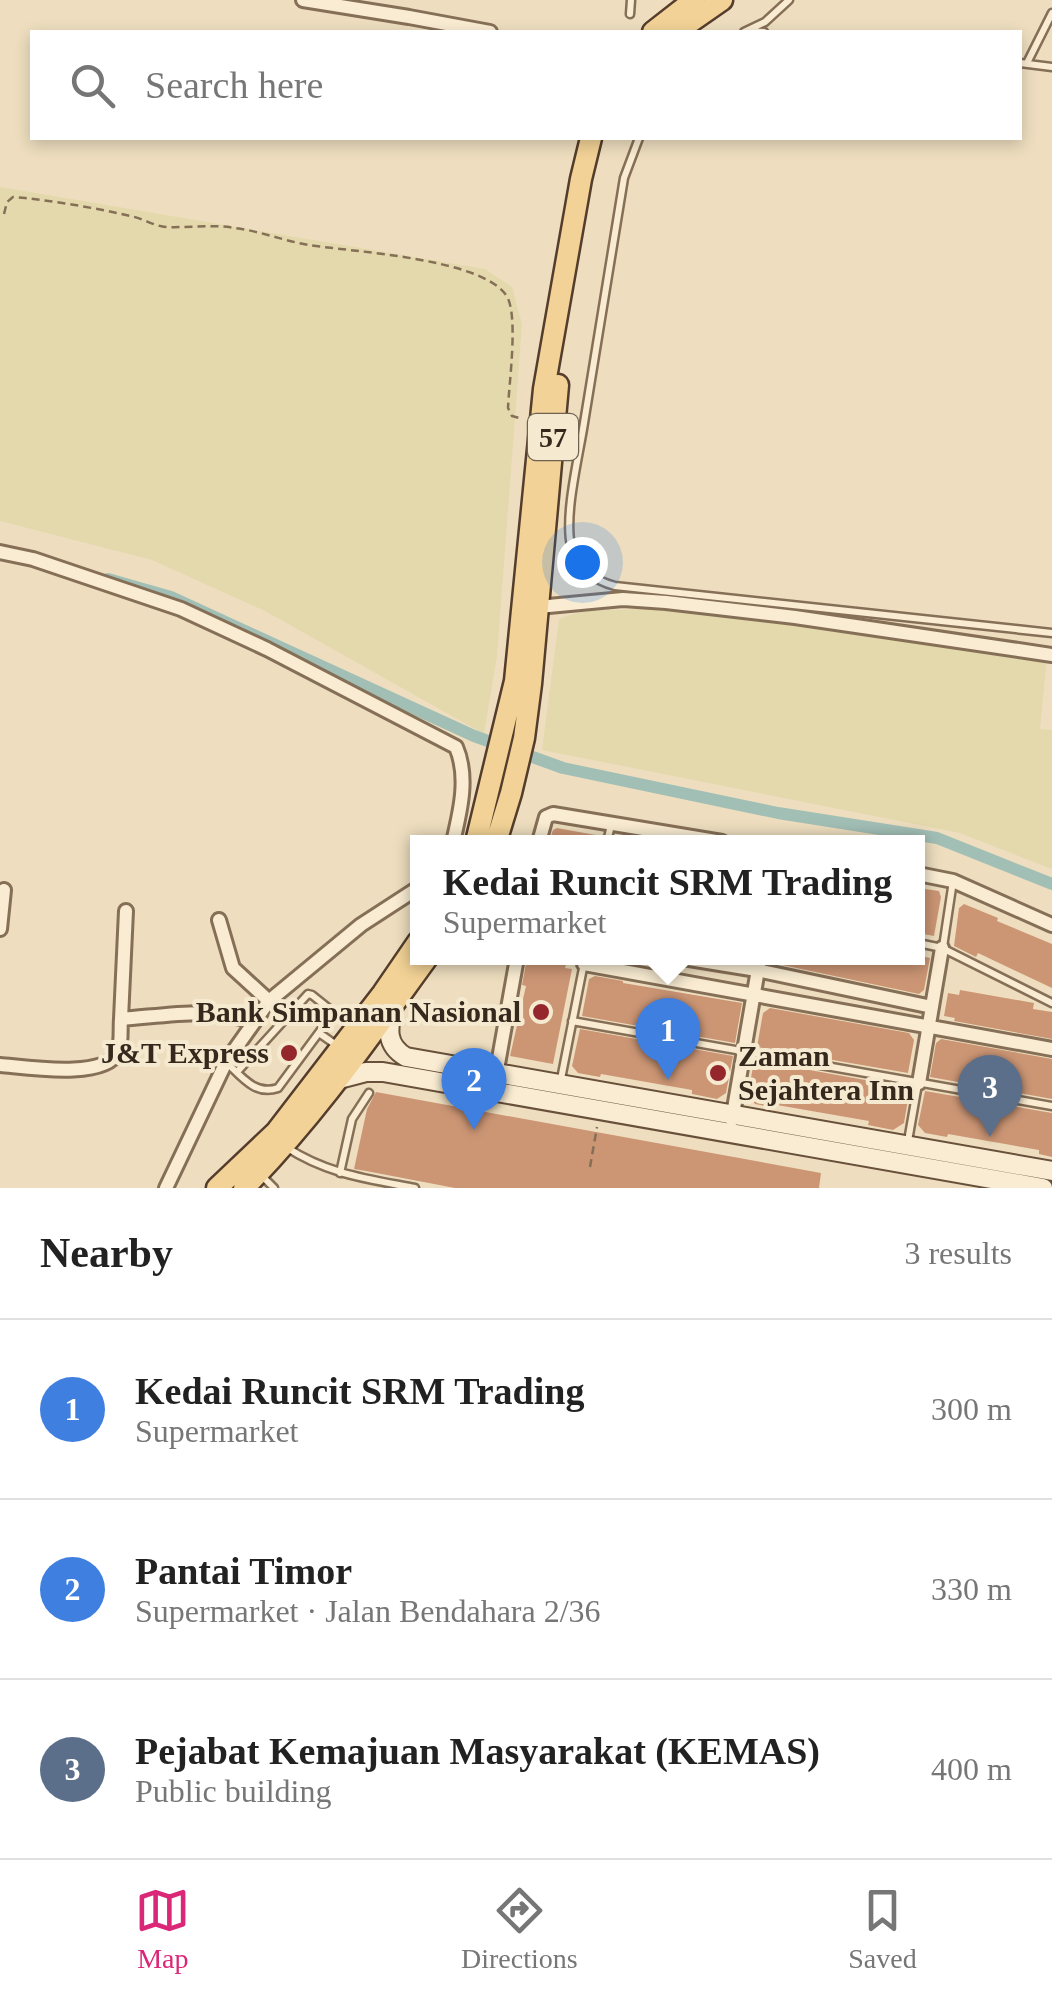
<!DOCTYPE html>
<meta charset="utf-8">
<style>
body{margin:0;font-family:Georgia,serif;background:#f6f6f6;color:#222}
.you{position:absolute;left:582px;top:562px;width:35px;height:35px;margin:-25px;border:8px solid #fff;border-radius:50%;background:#1a73e8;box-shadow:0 0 0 15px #1a73e833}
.badge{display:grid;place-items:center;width:65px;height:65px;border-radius:50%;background:#db2777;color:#fff;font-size:32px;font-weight:700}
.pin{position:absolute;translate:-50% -82px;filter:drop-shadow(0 2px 5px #0008)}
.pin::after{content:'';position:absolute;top:52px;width:35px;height:30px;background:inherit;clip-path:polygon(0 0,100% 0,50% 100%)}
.popup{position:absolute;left:410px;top:835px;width:515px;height:130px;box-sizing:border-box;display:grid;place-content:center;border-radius:0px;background:#fff;filter:drop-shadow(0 2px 8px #0005);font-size:32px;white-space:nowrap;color:#767676}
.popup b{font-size:38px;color:#222}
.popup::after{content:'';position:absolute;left:50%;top:100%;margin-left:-20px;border:20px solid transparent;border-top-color:#fff}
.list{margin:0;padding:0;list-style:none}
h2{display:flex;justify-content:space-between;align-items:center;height:130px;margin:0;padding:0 40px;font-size:42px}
h2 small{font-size:32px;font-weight:400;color:#767676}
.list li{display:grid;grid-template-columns:65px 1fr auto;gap:30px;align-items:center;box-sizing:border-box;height:180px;padding:0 40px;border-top:2px solid #e0e0e0}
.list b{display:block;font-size:38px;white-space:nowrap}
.list p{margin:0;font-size:32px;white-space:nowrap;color:#767676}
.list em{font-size:32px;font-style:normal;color:#767676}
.icon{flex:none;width:55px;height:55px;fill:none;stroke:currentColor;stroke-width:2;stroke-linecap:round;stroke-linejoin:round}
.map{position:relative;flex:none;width:1052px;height:1188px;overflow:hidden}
.search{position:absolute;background:#fff;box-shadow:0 5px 15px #0003;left:30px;right:30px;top:30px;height:110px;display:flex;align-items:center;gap:25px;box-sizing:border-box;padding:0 35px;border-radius:0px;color:#767676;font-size:38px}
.sheet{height:670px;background:#fff}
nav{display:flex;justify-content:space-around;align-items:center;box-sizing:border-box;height:140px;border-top:2px solid #e0e0e0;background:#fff;font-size:28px;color:#767676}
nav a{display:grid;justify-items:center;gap:5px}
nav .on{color:#db2777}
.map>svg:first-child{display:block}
.farmland{fill:#e3d9ac}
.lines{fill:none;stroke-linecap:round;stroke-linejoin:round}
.canal{stroke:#a2bfb6;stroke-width:12}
.building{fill:#cc9675}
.lane-casing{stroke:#866f57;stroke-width:11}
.street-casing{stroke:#866f57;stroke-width:18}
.secondary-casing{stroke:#68503b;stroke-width:22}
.primary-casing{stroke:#543d2c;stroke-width:25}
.path{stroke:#866f57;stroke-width:2.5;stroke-dasharray:8 5;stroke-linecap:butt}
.lane{stroke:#f9ecd2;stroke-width:6}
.street{stroke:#f9ecd2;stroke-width:12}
.secondary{stroke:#f9ecd2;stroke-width:18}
.primary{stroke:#f2d296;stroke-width:20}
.poi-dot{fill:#95272c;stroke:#f5e9cf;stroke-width:4}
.labels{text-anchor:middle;stroke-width:8;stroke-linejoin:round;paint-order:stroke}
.shield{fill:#f5e9cf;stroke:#6f6252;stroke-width:2.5}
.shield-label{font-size:28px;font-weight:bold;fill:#36281c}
.poi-label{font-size:30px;font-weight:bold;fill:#36281c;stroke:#f5e9cf;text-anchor:end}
</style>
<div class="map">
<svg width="1052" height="1188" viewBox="0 0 1052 1188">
<rect width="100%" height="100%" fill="#eedebf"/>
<path class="farmland" d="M0,187L485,269L512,287L522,324L497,656L484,734L265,611L152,560L0,521Z
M670,608L1047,658L1040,729L1052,730V869L960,833L542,750L559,619L582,611Z"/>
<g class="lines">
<path class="canal" d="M108,579L171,597L474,736L563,768L778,813L937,838L1052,884"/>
</g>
<path class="building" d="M557,828L601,836L600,842H549L553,830Z
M918,888L939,891L941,897L934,936L918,933Z
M964,904L998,918L997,921L1052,944V988L978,953L976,957L954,946L959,908Z
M918,955L930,958L924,990L919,994L773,963L774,958H918Z
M527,958H568L565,968L572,969L553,1064L510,1056L526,986L522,985Z
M595,976L623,981V983L742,1003L735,1043L582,1016L589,979Z
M960,990L1034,1003L1033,1009L1052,1012V1039L954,1021L955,1018L944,1016L948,993L959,995Z
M770,1008L909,1033L914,1040L908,1073L757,1047L763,1013Z
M580,1029L733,1056L726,1093L717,1099L692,1094V1090L601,1074L600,1077L578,1073L572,1066Z
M941,1039L1052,1059V1099L930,1077L936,1043Z
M754,1060L910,1088L904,1123L893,1130L868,1125L869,1121L777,1105V1108L755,1104L748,1096Z
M925,1091L1052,1113V1157L1039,1154V1150L948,1134L947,1137L925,1133L918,1125Z
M376,1092L821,1173L819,1188H455L366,1171L354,1169L367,1109Z"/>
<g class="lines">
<g class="lane-casing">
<path id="lane" d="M630,14L631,0
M748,31L764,32
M744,32L765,22L789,0
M1020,63L1052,67
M1027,63L1052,13
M639,138L624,178C611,259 598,341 584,423C579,456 564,514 571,546C576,567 595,581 615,586L1052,633
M607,842L611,825
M918,943L942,948L1052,1003
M943,947L953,881
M572,1021L1052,1106
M319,1033L339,1047
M226,1062C241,1076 255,1096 278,1088L332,1015V1011L312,995L308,994L237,1072
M560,1084L585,958
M908,1141L918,1084
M286,1147C327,1174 368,1179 415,1188
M340,1173L352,1119L369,1093
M260,1174L274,1188"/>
</g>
<g class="street-casing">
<path id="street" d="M303,0L409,17L490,32
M0,552L33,559L181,609L267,649L456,747C469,777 460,812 453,842
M538,607L623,599L666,602L795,617L1052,655
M539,842L546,817L553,814L722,842
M918,874L953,881L1052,925
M219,920L233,968L269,1001
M0,929L4,890
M683,958L757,970L932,1007
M584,964L1052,1049
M121,1019L126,911
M0,1065C26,1067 104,1080 118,1052C122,1043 120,1029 121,1019C164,1016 212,1006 254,1022
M919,1083L942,948
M493,1092L517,958
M732,1120L760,958
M166,1188L226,1062L269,1001L361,925L418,888"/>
</g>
<g class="secondary-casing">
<path id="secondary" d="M393,1006C388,1028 385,1045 406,1057L1052,1171
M339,1079L366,1072H383L1043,1188"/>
</g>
<g class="primary-casing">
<path id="primary" d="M653,32L694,0
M676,32L722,0
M476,842L515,681L544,389L581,179L591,138
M496,842L511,793L524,738L531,684L558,385
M217,1188L276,1132L383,993L418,942
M244,1188C315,1116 368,1039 427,958"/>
</g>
<path class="path" d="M4,214L7,202L13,197L25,198C60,202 96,208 130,216C142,218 154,226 166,227C189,228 212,224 235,228C260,231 284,241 309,245C353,252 480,258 506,295C519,313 509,383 508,408L512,416L523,419
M590,1167L597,1127"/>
<use href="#lane" class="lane"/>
<use href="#street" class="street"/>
<use href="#secondary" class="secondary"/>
<use href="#primary" class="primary"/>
</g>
<g class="poi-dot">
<circle cx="541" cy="1012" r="10"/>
<circle cx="289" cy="1053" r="10"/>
<circle cx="718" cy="1073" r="10"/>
</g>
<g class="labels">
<rect class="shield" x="528" y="414" width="50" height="46" rx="8"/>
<g class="shield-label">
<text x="553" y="447">57</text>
</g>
<g class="poi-label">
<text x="521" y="1022">Bank Simpanan Nasional</text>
<text x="269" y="1063">J&amp;T Express</text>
<text x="738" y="1066" text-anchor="start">Zaman<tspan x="738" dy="34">Sejahtera Inn</tspan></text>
</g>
</g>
</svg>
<div class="you"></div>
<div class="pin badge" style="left:668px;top:1080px;background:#3f7fe0">1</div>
<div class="popup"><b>Kedai Runcit SRM Trading</b>Supermarket</div>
<div class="pin badge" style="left:474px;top:1130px;background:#3f7fe0">2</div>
<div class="pin badge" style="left:990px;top:1137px;background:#5c6f8a">3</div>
<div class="search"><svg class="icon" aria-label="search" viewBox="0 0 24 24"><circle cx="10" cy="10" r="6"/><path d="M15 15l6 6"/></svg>Search here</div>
</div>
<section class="sheet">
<h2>Nearby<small>3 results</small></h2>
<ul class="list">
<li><span class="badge" style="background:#3f7fe0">1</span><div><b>Kedai Runcit SRM Trading</b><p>Supermarket</p></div><em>300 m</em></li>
<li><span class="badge" style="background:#3f7fe0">2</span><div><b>Pantai Timor</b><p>Supermarket · Jalan Bendahara 2/36</p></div><em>330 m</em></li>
<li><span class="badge" style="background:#5c6f8a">3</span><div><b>Pejabat Kemajuan Masyarakat (KEMAS)</b><p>Public building</p></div><em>400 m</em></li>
</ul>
</section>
<nav>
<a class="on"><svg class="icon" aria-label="map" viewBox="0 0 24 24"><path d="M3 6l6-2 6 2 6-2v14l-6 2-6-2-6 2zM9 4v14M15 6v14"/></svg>Map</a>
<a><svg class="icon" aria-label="directions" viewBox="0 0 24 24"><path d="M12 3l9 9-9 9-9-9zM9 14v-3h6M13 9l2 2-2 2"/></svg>Directions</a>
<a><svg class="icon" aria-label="saved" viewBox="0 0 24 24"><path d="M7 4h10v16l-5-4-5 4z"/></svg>Saved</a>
</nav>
